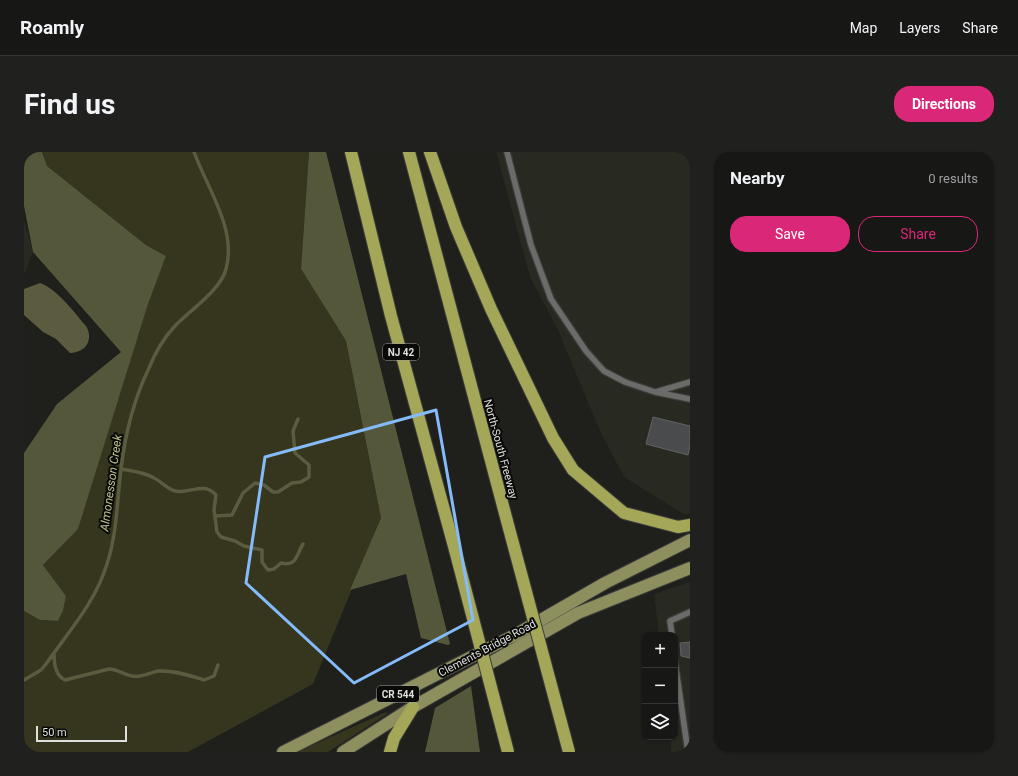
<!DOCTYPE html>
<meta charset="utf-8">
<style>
body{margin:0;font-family:Roboto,sans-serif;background:#20201e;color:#f1f3f6}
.controls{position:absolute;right:12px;bottom:12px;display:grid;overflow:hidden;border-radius:8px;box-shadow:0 1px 3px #0004}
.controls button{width:36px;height:36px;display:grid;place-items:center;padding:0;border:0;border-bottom:1px solid #363634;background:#171715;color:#f1f3f6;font:20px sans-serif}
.scale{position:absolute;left:12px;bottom:10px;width:91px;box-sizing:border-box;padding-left:4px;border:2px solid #dfdfde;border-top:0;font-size:11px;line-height:14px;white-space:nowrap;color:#dfdfde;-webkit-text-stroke:3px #090908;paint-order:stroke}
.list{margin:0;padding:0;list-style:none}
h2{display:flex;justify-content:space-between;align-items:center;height:52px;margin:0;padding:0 16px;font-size:17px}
h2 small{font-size:13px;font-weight:400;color:#9e9fa0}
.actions{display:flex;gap:8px;padding:12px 16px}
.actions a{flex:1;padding:9px 0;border:1px solid #db2777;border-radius:16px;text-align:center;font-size:14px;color:#db2777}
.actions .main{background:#db2777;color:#fff}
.icon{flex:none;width:22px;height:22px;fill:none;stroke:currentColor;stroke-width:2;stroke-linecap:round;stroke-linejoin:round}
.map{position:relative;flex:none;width:666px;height:600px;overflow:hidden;border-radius:16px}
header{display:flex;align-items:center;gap:24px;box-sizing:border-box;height:56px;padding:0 20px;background:#171715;border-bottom:1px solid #363634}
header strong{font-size:19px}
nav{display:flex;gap:22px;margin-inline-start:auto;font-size:14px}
.intro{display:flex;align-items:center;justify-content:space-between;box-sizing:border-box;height:96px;padding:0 24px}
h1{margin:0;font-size:28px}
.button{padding:10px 18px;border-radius:16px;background:#db2777;color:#fff;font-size:14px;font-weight:700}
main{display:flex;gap:24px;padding:0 24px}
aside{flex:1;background:#171715;border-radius:16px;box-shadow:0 1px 3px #0004}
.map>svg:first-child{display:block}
.built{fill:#282920}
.green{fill:#35361d}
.forest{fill:#55573a}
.water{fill:#5a5b3f}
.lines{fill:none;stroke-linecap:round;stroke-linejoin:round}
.stream{stroke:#5a5b3f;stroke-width:3.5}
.building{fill:#494b4d;stroke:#616365}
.lane-casing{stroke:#3c3c3b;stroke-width:8}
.primary-casing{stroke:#3c3c3b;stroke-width:14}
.highway-casing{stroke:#3c3c3b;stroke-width:14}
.lane{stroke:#6b6c69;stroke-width:5.5}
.primary{stroke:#8d8f5f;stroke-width:12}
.highway{stroke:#a4a658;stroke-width:12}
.highway-bridge-casing{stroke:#3c3c3b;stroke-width:14;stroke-linecap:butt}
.highway-bridge{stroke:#a4a658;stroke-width:12}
.marked{fill:none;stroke:#85bbfb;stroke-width:3;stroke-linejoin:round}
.labels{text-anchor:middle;stroke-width:4;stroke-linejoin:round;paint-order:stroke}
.shield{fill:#090908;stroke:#9f9f9e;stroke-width:1}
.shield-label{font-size:10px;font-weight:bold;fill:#dfdfde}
.street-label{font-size:11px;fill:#dfdfde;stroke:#090908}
.water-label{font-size:12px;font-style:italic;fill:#c1c48d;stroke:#090908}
</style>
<header>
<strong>Roamly</strong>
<nav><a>Map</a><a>Layers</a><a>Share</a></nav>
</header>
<div class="intro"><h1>Find us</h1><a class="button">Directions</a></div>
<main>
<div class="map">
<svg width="666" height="600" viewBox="0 0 666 600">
<rect width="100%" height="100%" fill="#1f1f1c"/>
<path class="built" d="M472,0H666V361L661,363L600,325L576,279L533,176L506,125Z
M0,68L9,100L0,123Z
M666,430V600H647L646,585H651V483H635L630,442Z"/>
<path class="green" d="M18,0H285L277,117L322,189L357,366L289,532L164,600H0V459L16,468L34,469L39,459L42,444L19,413L54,377L124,151L142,104L122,93L23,14Z
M362,560L363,562L304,600H273Z"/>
<path class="forest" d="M0,0H18L23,14L122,93L142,104L124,152L54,377L19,413L42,444L39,459L34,469L16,468L0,459V301L33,252L97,200L9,100L0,54Z
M285,0H302L426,492L424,493L397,486L382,422L326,438L357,366L322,189L277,117Z
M447,534L456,600H401L411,556Z"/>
<path class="water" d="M16,131C32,136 51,161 62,174C70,187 62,201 46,201L32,187L19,180L0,163V137Z"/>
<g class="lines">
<path class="stream" d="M97,317C108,319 120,320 130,326C137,329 143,337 151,339C166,342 180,329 192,343L190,358L193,380L197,385L211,389L220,394L238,398V410L244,418L250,417L257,411C273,415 272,403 279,392
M191,364L208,363L219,341L231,331L240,333L249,340H254L268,331L277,330L285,325V313L271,301L269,279L274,267
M30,502C30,512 32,524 41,528L85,517C94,517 100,523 108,524C118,526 126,520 135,519C150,518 167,524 180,528L190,524L194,513
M0,528L17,518L22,512C45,479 71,451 83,412C93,382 93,349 97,317C101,283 110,247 125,216C131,201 139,187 150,175C165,159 197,138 202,117C213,77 183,36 170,0"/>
</g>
<path class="building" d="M629,265L666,274V293L664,303L622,292Z
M666,490V506L657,504L656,491Z"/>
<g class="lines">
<g class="lane-casing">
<path id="lane" d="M483,0L507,93L527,147L562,199L580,219L601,230L631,240L666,247
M632,240L666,230
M648,483L646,469L666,460
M651,510L664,600"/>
</g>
<g class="primary-casing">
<path id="primary" d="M259,600L489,484L581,431L666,388
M319,600L389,555L554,461L666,416"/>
</g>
<g class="highway-casing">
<path id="highway" d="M327,0L367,164L431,398
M385,0L483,369
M406,0L432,75L467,157L529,286L549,318L600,361L654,375L666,373
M366,600L370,586L389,555"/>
</g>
<use href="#lane" class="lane"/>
<use href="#primary" class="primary"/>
<use href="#highway" class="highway"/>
<g class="highway-bridge-casing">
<path id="highway-bridge" d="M483,369L545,600
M431,398L484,600"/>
</g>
<use href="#highway-bridge" class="highway-bridge"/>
</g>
<path class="marked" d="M412,258L449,468L330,531L222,431L241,305Z"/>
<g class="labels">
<g class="shield">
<rect x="359" y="192" width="36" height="16" rx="3"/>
<rect x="353" y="534" width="42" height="16" rx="3"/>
</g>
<g class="shield-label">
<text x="377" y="204">NJ 42</text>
<text x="374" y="546">CR 544</text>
</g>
<g class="street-label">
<text transform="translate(477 297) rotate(75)" y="4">North-South Freeway</text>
<text transform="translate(463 496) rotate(-28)" y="4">Clements Bridge Road</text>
</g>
<g class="water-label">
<text transform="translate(87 331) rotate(-82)" y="4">Almonesson Creek</text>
</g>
</g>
</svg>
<div class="controls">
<button>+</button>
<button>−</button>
<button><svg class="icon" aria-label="layers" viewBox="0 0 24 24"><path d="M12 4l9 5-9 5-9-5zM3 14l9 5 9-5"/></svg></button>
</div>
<div class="scale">50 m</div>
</div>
<aside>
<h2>Nearby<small>0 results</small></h2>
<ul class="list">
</ul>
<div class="actions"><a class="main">Save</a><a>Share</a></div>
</aside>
</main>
